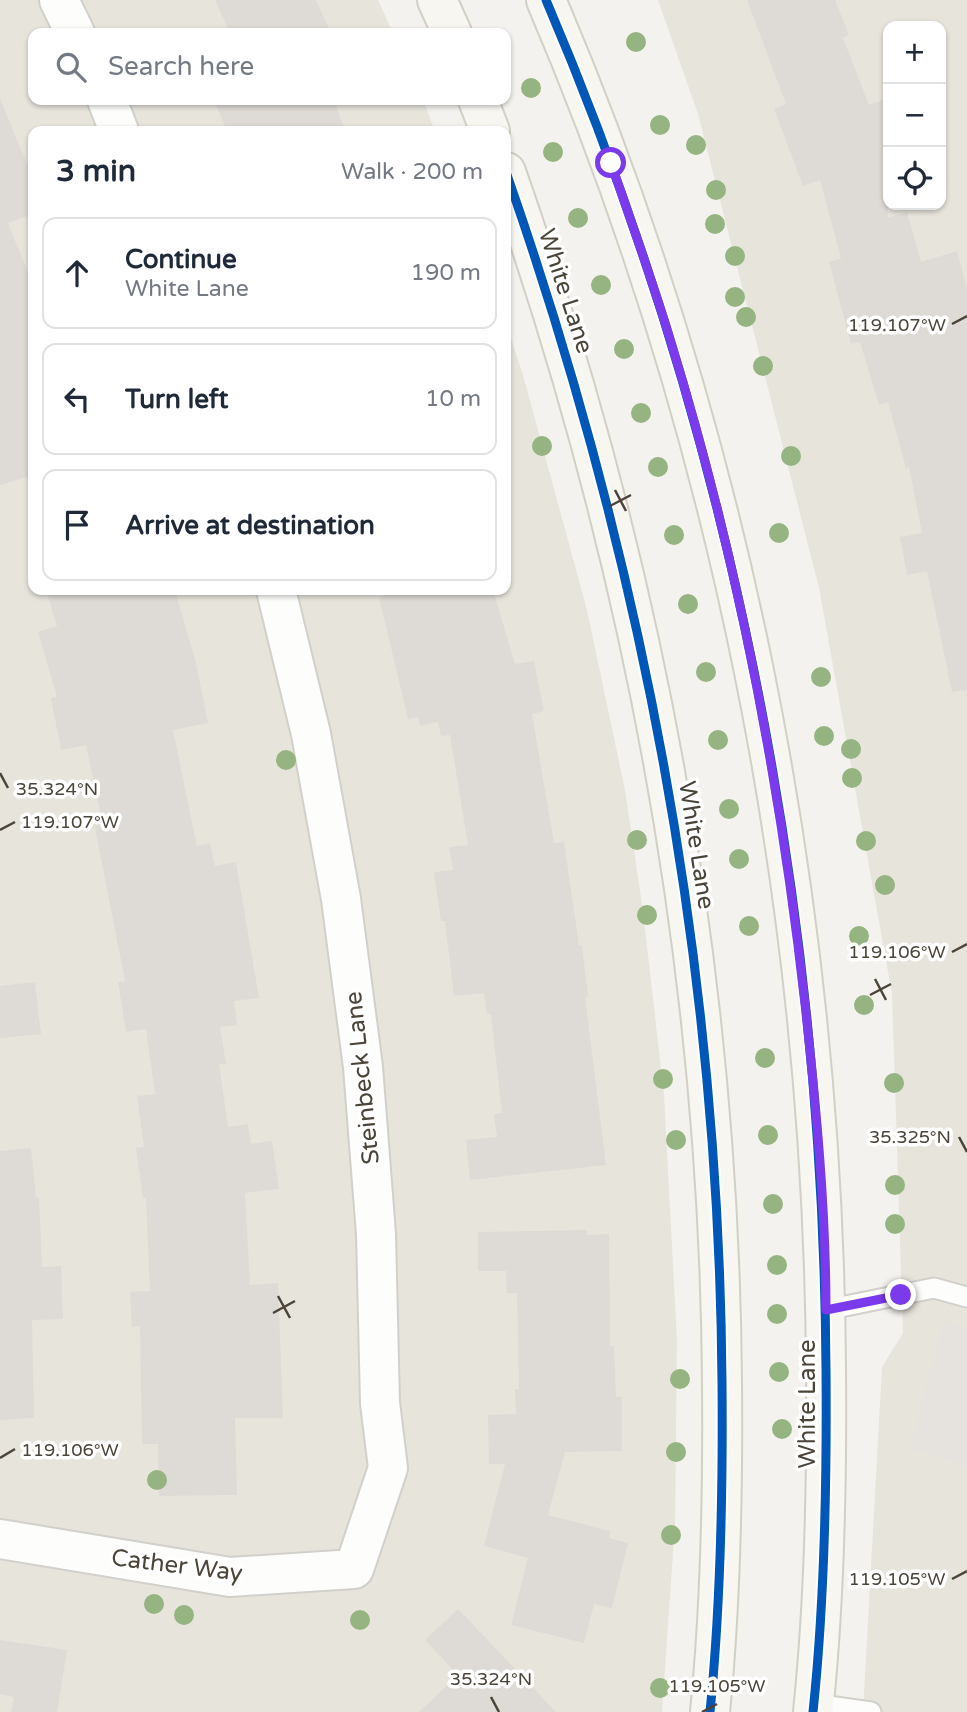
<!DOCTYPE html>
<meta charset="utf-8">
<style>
body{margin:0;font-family:"Varela Round",sans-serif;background:#f6f6f7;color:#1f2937}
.controls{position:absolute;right:21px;top:21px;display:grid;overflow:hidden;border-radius:14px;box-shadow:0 2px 5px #0004}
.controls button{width:63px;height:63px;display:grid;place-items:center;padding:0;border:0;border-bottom:2px solid #e0e1e3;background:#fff;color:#1f2937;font:35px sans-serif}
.stop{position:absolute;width:21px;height:21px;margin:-16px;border:5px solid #7c3aed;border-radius:50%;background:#fff}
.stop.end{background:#7c3aed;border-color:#fff;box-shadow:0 2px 7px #0008}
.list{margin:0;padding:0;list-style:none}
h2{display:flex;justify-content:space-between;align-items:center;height:91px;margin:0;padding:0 28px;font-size:30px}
h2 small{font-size:23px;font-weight:400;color:#747a83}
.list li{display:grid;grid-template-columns:46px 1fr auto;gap:21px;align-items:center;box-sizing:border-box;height:112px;margin:0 14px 14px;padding:0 14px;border:2px solid #e0e1e3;border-radius:14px}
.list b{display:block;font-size:26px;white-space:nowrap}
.list p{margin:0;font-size:23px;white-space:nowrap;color:#747a83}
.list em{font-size:23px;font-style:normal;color:#747a83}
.icon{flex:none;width:38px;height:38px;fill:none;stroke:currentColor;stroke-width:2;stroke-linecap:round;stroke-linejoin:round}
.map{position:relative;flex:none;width:967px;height:1712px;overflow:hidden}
.search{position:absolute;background:#fff;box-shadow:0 2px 5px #0004;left:28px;top:28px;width:483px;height:77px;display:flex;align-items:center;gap:18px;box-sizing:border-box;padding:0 24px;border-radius:14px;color:#747a83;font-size:26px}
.panel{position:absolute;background:#fff;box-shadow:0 2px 5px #0004;left:28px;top:126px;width:483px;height:469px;border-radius:14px}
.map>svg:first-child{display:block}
.residential{fill:#e7e4dc;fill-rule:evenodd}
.parking{fill:#e6e3df}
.building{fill:#dedbd6}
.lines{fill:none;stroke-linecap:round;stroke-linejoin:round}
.lane-casing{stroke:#d2d0cb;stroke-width:23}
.street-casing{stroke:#d2d0cb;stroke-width:42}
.secondary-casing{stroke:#d3cfc5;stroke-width:42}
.lane{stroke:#fdfdfc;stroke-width:19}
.street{stroke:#fdfdfc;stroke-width:38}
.secondary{stroke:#f7f6f1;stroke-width:38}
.cycleway-casing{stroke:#fff;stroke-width:13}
.cycleway{stroke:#0057b8;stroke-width:9}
.tree{fill:#96b382}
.route{stroke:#7c3aed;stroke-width:9}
.ticks{fill:none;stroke:#4b4439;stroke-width:2.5}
.labels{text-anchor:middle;stroke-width:7;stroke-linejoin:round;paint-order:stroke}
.street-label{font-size:24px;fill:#4b4439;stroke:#fff}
.ticks-label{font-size:18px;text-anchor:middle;fill:#4b4439;stroke:#fff;stroke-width:7;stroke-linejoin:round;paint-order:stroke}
</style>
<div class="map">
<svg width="967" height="1712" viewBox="0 0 967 1712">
<rect width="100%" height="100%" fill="#f4f2ee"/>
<path class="residential" d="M0,0H378L393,33H33V100H423L435,131H33V590H506V323L523,375L587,610L625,790L643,911L664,1095L677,1340L675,1524L662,1712H0Z
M658,0H967V1712H863L882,1367L903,1333L892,994L819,588L698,114ZM888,26H941V205H888Z"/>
<path class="parking" d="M943,1321L967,1327V1467L910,1449Z"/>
<path class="building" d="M215,0H316L331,33H230Z
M747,0H835L849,35L843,38L869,105L888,98V218L907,212L921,262L957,251L967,289V690L952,692L927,571L907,575L900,537L922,533L909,467L906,468L888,402L879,405L860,342L851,344L829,262L841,258L820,180L803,186L774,109L786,104Z
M0,99L33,178V214L8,223L33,285V475L0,485Z
M214,100H334L345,131H227Z
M46,590H175L196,663L208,723L173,730L197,846L210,843L215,866L236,862L259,998L234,1001L237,1025L220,1027L226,1064H219L228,1127L248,1124L251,1144L272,1141L279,1189L245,1193L250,1285L278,1283L283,1418H235L237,1495L159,1496L158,1444H142L140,1326L132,1327L130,1292L150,1291L146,1198H143L136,1148L144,1147L137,1096L155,1094L146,1029L126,1032L118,982L125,981L94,823L102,821L86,745L61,750L51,698L57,697L38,632L57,626Z
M408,590H493L515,664L534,661L544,711L532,714L554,843L564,842L579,945H582L588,997H585L606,1165L470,1180L466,1140L497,1137L494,1114L502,1113L491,1014H487L484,993L454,996L445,921H441L434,872L453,870L449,847L468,845L450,735L441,736L438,722L420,726L418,717L408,719L379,597Z
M35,982L41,1034L0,1038V986Z
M31,1148L36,1197H39L42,1267L61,1266L63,1319L32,1320L34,1418L0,1420V1151Z
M587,1230V1235L609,1234L610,1346H614L616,1397H622V1451L565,1452L548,1515L610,1531L609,1538L628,1543L612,1608L594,1604L584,1643L511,1625L528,1558L484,1546L505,1464H489L488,1415L516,1414L515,1389H519L517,1293H507L506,1271H478V1232Z
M458,1609L522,1676L556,1712H419L458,1675L425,1640Z
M0,1640L67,1650L57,1712H11L14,1697L0,1694Z"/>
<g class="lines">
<g class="lane-casing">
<path id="lane" d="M826,1310L934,1288L967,1297
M814,1704L871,1712"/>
</g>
<g class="street-casing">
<path id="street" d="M59,0L75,33
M107,100L119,131
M0,1539L230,1577L354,1569L388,1468L380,1403L376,1234L363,1067L341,899L311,734L276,590"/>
</g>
<g class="secondary-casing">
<path id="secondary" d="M437,0L452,33
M546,0C730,431 823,901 826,1369C827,1484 825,1598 813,1712
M478,100L490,131
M506,172C643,563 719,966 722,1382C723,1492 721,1602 710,1712"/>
</g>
<use href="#lane" class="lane"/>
<use href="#street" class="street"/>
<use href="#secondary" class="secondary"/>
<g class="cycleway-casing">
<path id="cycleway" d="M546,0C730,431 823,901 826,1369C827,1484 825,1598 813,1712
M506,172C643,563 719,966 722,1382C723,1492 721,1602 710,1712"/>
</g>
<use href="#cycleway" class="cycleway"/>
</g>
<g class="tree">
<circle cx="636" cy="42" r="10"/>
<circle cx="531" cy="88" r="10"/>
<circle cx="660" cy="125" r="10"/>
<circle cx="696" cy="145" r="10"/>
<circle cx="553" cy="152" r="10"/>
<circle cx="716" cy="190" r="10"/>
<circle cx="578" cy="218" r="10"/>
<circle cx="715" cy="224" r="10"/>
<circle cx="735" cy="256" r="10"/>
<circle cx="601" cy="285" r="10"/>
<circle cx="735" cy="297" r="10"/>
<circle cx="746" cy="317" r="10"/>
<circle cx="624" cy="349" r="10"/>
<circle cx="763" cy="366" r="10"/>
<circle cx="641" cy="413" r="10"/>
<circle cx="542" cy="446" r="10"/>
<circle cx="791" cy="456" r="10"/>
<circle cx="658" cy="467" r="10"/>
<circle cx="779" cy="533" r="10"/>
<circle cx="674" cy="535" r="10"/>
<circle cx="688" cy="604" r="10"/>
<circle cx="706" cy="672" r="10"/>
<circle cx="821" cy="677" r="10"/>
<circle cx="824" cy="736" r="10"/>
<circle cx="718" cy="740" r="10"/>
<circle cx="851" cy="749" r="10"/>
<circle cx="286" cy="760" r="10"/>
<circle cx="852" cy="778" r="10"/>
<circle cx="729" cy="809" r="10"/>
<circle cx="637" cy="840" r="10"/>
<circle cx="866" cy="841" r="10"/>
<circle cx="739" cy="859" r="10"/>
<circle cx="885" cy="885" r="10"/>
<circle cx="647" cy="915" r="10"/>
<circle cx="749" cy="926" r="10"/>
<circle cx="859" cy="936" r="10"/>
<circle cx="864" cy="1005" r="10"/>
<circle cx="765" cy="1058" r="10"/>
<circle cx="663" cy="1079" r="10"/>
<circle cx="894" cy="1083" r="10"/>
<circle cx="768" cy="1135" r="10"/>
<circle cx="676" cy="1140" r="10"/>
<circle cx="895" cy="1185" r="10"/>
<circle cx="773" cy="1204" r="10"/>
<circle cx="895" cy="1224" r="10"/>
<circle cx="777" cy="1265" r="10"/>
<circle cx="777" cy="1314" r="10"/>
<circle cx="779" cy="1372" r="10"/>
<circle cx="680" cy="1379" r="10"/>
<circle cx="782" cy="1429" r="10"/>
<circle cx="676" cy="1452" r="10"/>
<circle cx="157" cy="1480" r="10"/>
<circle cx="671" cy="1535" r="10"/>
<circle cx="154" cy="1604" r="10"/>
<circle cx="184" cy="1615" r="10"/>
<circle cx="360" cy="1620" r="10"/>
<circle cx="660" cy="1688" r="10"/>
</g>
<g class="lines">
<path class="route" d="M611,163C631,222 653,282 671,342C737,557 780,781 805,1004C816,1105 826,1208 826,1310L901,1295"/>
</g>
<path class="ticks" d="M952,324L967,316M615,490L626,511M610,506L631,495M0,773L8,788M0,830L15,822M952,952L967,944M875,979L886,1000M870,995L891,984M959,1137L967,1152M278,1296L290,1318M273,1313L295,1301M0,1458L15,1449M952,1579L967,1571M491,1697L499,1712M702,1712L717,1704"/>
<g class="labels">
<g class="street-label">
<text transform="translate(566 291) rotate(72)" y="8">White Lane</text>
<text transform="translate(697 845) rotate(81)" y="8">White Lane</text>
<text transform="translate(362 1078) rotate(-96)" y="8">Steinbeck Lane</text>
<text transform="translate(807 1404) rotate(-90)" y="8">White Lane</text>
<text transform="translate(177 1565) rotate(7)" y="8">Cather Way</text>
</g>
</g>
<g class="ticks-label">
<text x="897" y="331">119.107°W</text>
<text x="57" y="795">35.324°N</text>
<text x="70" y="828">119.107°W</text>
<text x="897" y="958">119.106°W</text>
<text x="910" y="1143">35.325°N</text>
<text x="70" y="1456">119.106°W</text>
<text x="897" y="1585">119.105°W</text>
<text x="491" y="1685">35.324°N</text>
<text x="717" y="1692">119.105°W</text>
</g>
</svg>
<div class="controls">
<button>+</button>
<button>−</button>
<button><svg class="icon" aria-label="locate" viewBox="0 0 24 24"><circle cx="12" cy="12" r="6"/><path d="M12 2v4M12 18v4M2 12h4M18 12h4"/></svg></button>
</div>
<div class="stop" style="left:611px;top:163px"></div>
<div class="stop end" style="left:901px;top:1295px"></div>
<div class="search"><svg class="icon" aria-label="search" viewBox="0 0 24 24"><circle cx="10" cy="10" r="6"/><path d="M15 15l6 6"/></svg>Search here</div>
<section class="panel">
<h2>3 min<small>Walk · 200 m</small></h2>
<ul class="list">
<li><svg class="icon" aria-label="ahead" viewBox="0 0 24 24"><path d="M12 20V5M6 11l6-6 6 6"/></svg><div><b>Continue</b><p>White Lane</p></div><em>190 m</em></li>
<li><svg class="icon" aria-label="left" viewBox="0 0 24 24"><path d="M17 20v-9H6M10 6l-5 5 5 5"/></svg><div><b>Turn left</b></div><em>10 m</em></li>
<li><svg class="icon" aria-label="arrive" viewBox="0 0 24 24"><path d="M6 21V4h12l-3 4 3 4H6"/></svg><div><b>Arrive at destination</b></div></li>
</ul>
</section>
</div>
